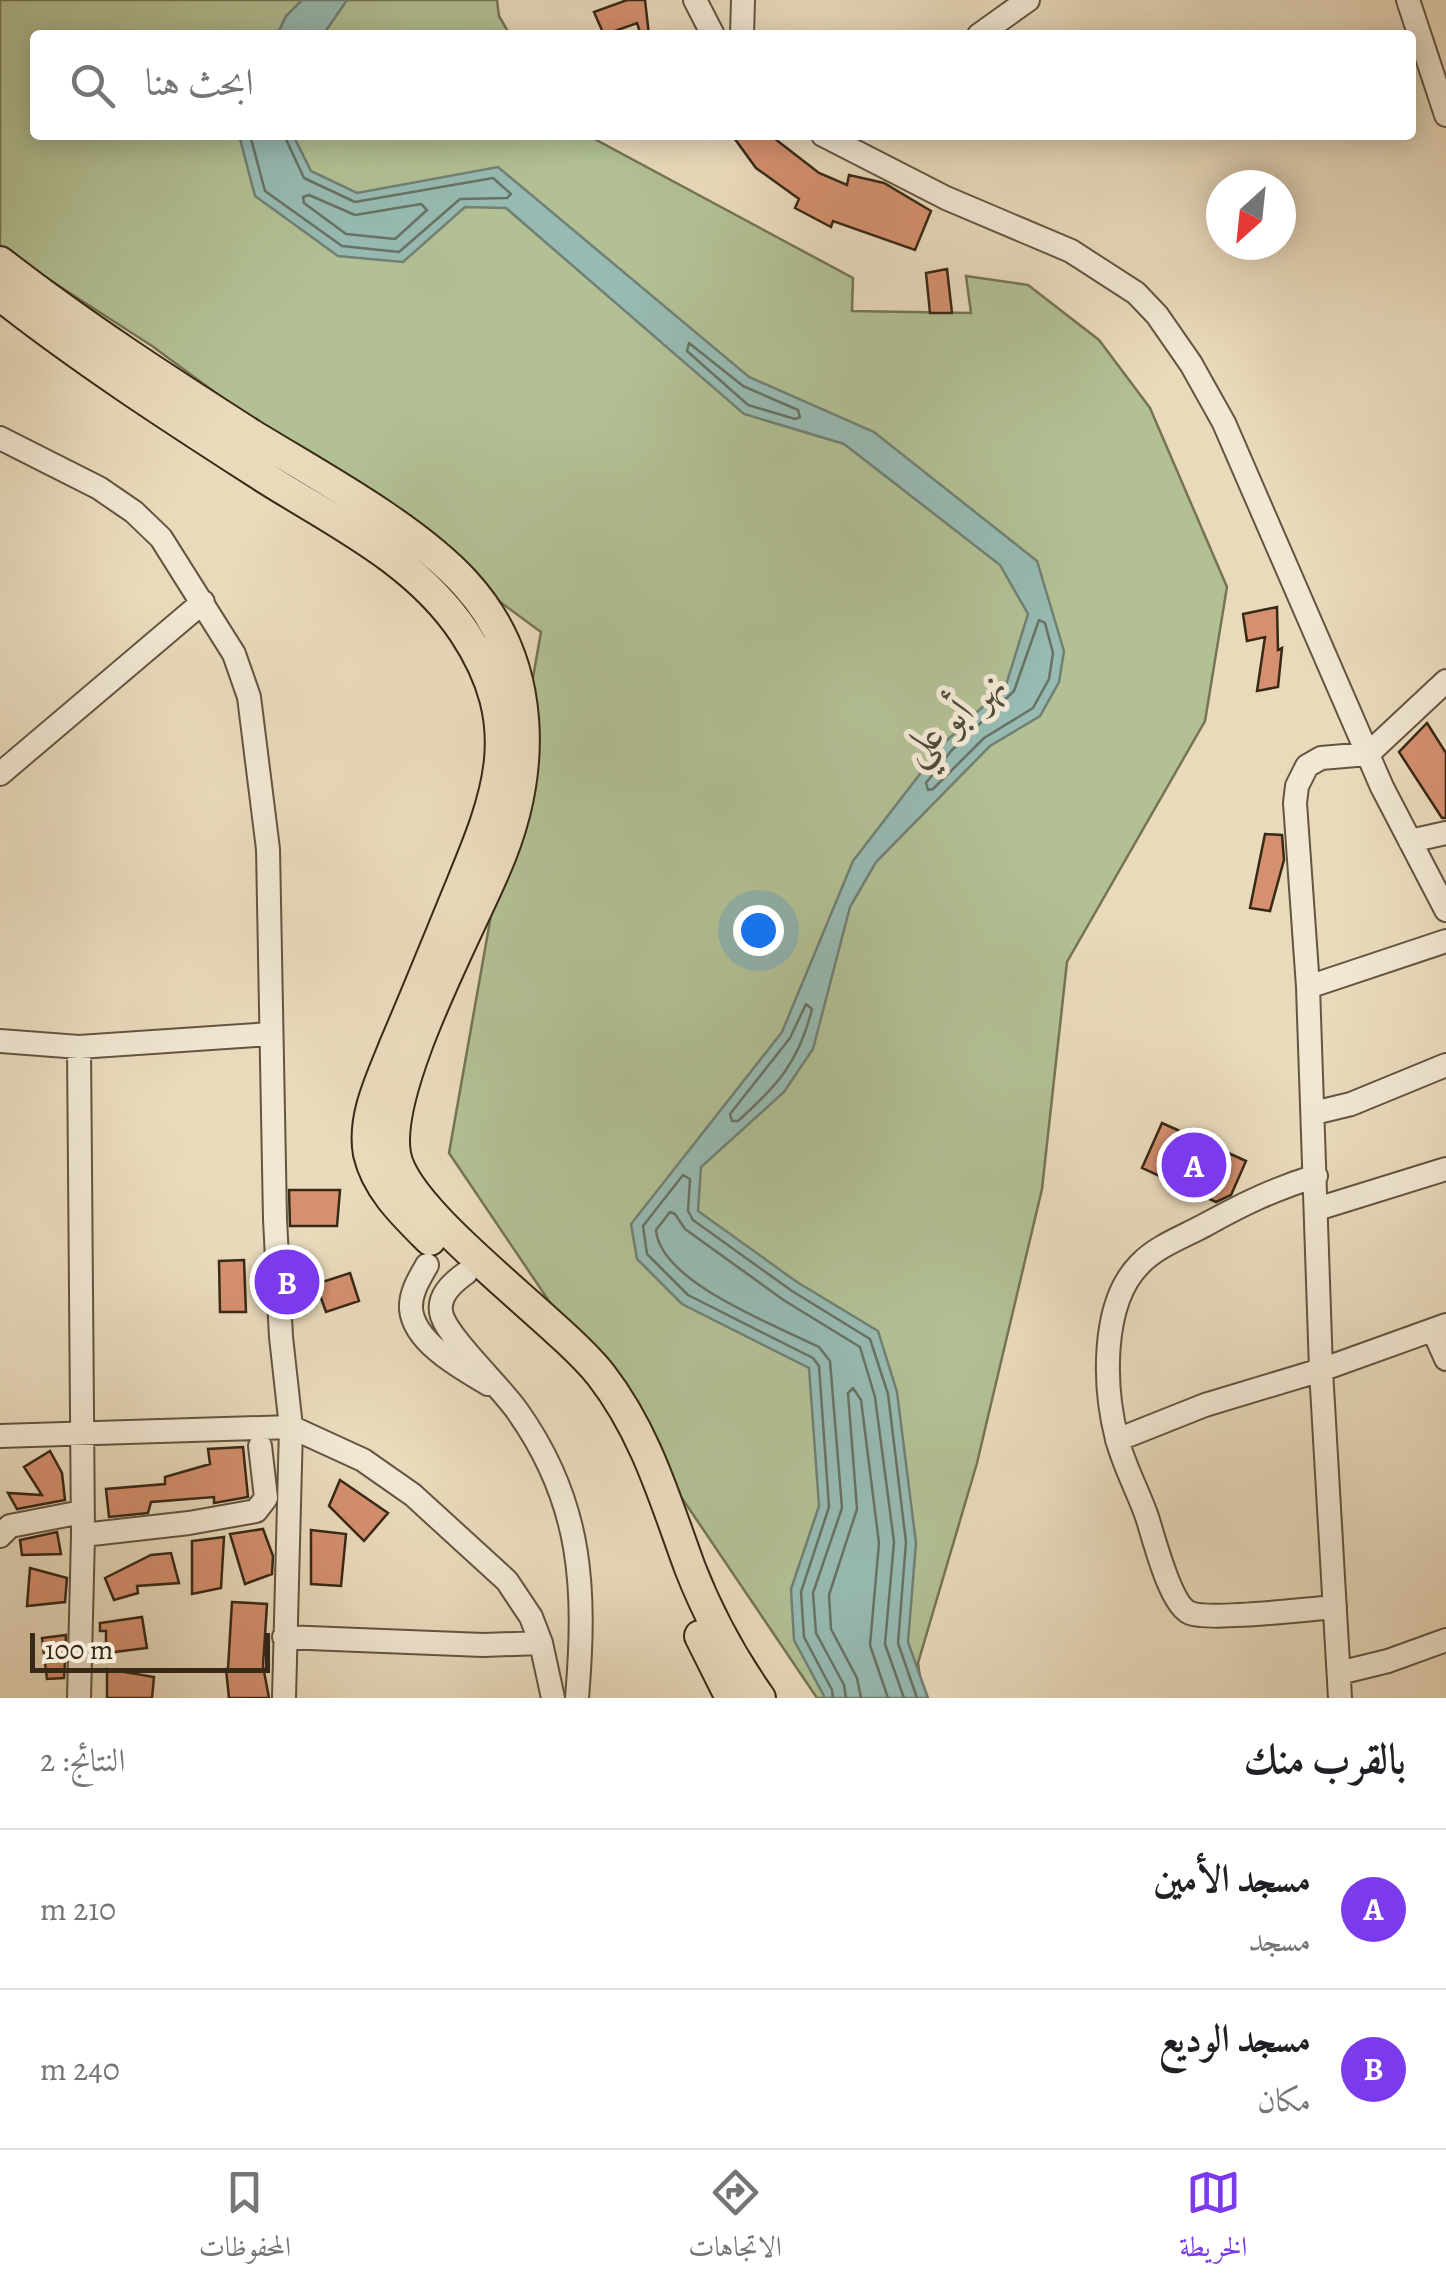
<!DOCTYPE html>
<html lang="ar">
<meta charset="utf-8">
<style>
body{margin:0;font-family:Alegreya,Amiri,serif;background:#f2f2f2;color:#202124;direction:rtl}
.compass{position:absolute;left:1206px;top:170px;width:90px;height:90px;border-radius:50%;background:#fff;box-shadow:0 5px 25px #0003;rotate:207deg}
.scale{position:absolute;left:30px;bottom:25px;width:240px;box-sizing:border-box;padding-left:10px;border:5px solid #382916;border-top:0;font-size:28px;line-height:35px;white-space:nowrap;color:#382916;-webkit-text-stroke:8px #f1e7d3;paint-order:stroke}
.you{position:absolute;left:758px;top:930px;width:35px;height:35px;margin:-25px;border:8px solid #fff;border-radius:50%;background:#1a73e8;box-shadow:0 0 0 15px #1a73e833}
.badge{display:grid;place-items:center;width:65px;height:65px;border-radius:50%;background:#7c3aed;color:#fff;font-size:32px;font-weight:700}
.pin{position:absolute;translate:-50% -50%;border:5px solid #fff;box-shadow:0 2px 10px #0006}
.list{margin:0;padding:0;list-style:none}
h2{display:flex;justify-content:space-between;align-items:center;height:130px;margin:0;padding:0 40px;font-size:42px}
h2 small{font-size:32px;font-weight:400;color:#757577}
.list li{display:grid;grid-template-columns:65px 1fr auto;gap:30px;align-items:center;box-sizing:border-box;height:160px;padding:0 40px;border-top:2px solid #e0e0e0}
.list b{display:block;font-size:38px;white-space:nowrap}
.list p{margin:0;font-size:32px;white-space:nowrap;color:#757577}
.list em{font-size:32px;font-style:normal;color:#757577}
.icon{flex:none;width:55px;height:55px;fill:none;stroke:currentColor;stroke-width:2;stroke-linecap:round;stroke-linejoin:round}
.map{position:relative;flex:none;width:1446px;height:1698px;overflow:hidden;direction:ltr}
.search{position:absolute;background:#fff;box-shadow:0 5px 25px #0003;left:30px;right:30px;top:30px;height:110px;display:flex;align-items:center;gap:25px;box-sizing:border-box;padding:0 35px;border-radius:10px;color:#757577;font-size:38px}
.sheet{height:450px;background:#fff}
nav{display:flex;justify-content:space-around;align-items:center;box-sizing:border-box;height:140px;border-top:2px solid #e0e0e0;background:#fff;font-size:28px;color:#757577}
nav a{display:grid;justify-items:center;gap:5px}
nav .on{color:#7c3aed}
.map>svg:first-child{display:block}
.green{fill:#b2c094;stroke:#757455;stroke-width:2.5}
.water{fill:#97bab2;stroke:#718074;stroke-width:2.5}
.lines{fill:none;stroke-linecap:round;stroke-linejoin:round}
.shore{stroke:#687264;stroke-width:2.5}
.building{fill:#d5906f;stroke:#382916;stroke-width:2.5}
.minor-casing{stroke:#645540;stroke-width:26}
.major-casing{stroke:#382916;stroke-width:34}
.minor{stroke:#f1e7d3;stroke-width:22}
.major{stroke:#e9dabc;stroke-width:30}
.labels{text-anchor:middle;stroke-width:10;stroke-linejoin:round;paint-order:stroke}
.water-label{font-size:40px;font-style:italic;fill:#504d3d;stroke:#f1e7d3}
</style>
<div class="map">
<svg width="1446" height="1698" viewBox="0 0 1446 1698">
<rect width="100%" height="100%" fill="#e9dabc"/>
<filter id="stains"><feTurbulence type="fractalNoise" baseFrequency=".002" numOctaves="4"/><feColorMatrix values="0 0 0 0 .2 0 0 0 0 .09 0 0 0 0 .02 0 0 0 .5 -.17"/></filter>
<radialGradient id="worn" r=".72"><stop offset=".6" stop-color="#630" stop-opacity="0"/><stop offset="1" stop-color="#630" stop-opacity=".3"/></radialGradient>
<path class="green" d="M0,0H497L499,16L510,35H35V135H587L853,278L852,311L971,313L966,276L1028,285L1099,340L1150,408L1227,587L1205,721L1067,962L1042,1189L977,1463L918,1663L923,1698H817L449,1153L541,632L152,346L0,248Z"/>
<path class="water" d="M302,0H347L323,35H277L286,16Z
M239,135H293L311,171L357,193L498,167L749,377L874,432L1037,561L1064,651L1059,682L1040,716L990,746L876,862L850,907L813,1049L784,1092L701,1167L698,1211L797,1282L878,1331L897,1392L916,1543L908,1642L928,1698H825L794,1640L791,1589L819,1506L809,1368L682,1304L637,1259L631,1224L782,1032L853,861L943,744L1006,685L1028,614L1000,565L844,444L744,414L506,208L465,207L403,262L338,256L255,196Z"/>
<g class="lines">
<path class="shore" d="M250,135L265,191L342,246L399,252L460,199L507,198L511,194L493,178L355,202L304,178L284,135
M309,195L355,215L421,204L427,210L395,239L346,234L304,203L303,197Z
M689,343L743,386L798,410L800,417L795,419L748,405L687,351Z
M1039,620L1045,623L1053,653L1049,679L1033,708L984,738L933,789L928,790L926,783L951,751L1014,691Z
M806,1004L812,1009C799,1062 777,1086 738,1121H732L730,1114L790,1038Z
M833,1698L832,1690L804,1637L801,1592L829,1507L819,1366L813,1358L688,1295L647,1254L643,1226L683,1175L690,1179L688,1211L693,1220L792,1291L870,1339L888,1394L906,1542L898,1643L917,1698
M846,1698L844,1685L816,1633L813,1593L842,1508L830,1361L819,1347C775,1325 660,1282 656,1230L670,1212L675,1214L685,1229L785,1301L860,1347L875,1397L894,1542L885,1644L904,1698
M861,1698L857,1678L831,1629L829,1595L857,1509L848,1393L853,1388L861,1400L879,1543L870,1645L888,1698"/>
</g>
<path class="building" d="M627,0H645L649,35H641L637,23L604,35L594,12Z
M732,135H770L819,173L847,185L849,175L884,183L931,211L915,250L833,221L831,227L795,208L799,199L756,168Z
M947,269L952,313H930L926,273Z
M1277,607L1278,650L1282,648L1278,687L1257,691L1265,637L1247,641L1243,614Z
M1427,723L1446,753V818H1442L1399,752Z
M1265,834L1282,835L1284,860L1270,911L1250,908Z
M1162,1123L1246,1161L1231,1195L1216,1202L1142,1168Z
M289,1190H340L337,1226H290Z
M244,1260L246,1312H220L219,1261Z
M350,1273L359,1301L326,1312L316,1284Z
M243,1447L248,1497L214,1503V1497L151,1502L148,1513L109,1517L106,1489L165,1484V1477L210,1464L208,1449Z
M50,1451L62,1473L65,1500L17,1509L8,1493L42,1495L24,1467Z
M340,1480L388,1513L364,1541L329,1506Z
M263,1529L273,1556L272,1574L245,1584L230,1534Z
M311,1530L346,1534L341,1586L311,1584Z
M57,1532L61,1554L22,1555L20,1540Z
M224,1537L221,1588L192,1594V1541Z
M171,1553L179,1583L137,1586L138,1593L114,1600L105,1578L151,1555Z
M30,1568L67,1578L65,1602L27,1606Z
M232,1602L267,1604L263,1666L269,1698H229L226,1669H228Z
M142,1617L147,1648L106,1653V1631H100V1623Z
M66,1635L65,1658L51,1659L65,1662L64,1678L47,1679L42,1638Z
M107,1669L154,1677L152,1698H107Z"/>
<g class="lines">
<g class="minor-casing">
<path id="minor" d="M695,0L713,35
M1408,0L1446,115
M742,35L743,0
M979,35L1028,0
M823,135L946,198L1071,251L1136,293L1157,315L1191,364L1224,423L1382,787L1446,910
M0,438L99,488L134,512L161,538L234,654L249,697L268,849L275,1219L281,1337L291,1427L284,1698
M1446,681L1368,754L1321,758L1307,766L1297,786L1295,803L1308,987L1446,941
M0,774L203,602
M1410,841L1446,833
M1308,987L1321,1370L1340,1698
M0,1041L79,1047L270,1034
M79,1047L83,1535L79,1698
M1314,1113L1351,1104L1446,1065
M1316,1176C1272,1190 1245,1203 1205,1225C1183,1237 1157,1246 1140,1264C1100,1304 1104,1389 1117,1439C1124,1466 1138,1491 1147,1517C1154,1538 1170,1605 1190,1613C1209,1621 1309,1609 1335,1607
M1317,1209L1446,1169
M427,1265C419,1279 410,1293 411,1309C414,1343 463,1369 488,1384
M466,1273C452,1283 436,1297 442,1316C450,1340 501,1387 518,1412C583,1504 586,1589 577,1698
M1433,1330L1446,1359
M0,1436L291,1427L363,1460L413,1495L507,1581L531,1617L541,1643L553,1698
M1117,1440L1205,1405L1321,1370L1446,1325
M83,1535L189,1523L256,1511L266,1498L260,1446
M0,1536L10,1526L82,1512
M284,1637L483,1645L541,1643
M1339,1673L1388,1661L1446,1640"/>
</g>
<g class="major-casing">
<path id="major" d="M0,262C81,325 166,380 252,435C317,475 414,527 465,583C538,663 537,773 495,869C467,935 384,1087 395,1154C405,1214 557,1319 601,1375C646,1433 665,1500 690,1568C708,1614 731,1657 760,1698
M0,295C81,359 169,416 256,472C330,520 414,557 464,632C529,730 496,801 456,898C436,947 416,996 395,1045C382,1078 362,1117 369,1154C377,1189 405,1215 430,1240
M700,1636L731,1698"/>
</g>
<use href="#minor" class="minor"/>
<use href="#major" class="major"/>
</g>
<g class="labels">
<g class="water-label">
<text transform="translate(953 716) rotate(-39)" y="14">نهر أبو علي</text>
</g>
</g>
<rect width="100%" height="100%" filter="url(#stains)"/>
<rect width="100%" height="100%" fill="url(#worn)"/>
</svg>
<svg class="compass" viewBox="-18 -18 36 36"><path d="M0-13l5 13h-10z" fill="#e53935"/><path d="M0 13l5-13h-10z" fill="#757577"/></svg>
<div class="scale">100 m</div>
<div class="you"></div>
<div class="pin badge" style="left:1194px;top:1165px">A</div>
<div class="pin badge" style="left:287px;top:1282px">B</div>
<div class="search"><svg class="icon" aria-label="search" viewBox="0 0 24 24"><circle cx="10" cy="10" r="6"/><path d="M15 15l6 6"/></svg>ابحث هنا</div>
</div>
<section class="sheet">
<h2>بالقرب منك<small>النتائج: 2</small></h2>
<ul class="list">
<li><span class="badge">A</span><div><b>مسجد الأمين</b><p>مسجد</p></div><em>210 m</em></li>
<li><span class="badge">B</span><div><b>مسجد الوديع</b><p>مكان</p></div><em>240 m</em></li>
</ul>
</section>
<nav>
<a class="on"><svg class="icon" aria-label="map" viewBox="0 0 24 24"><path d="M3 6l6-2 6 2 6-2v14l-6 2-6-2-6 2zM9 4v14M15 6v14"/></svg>الخريطة</a>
<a><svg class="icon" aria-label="directions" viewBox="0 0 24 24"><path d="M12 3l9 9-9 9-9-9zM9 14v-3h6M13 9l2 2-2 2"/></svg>الاتجاهات</a>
<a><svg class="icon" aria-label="saved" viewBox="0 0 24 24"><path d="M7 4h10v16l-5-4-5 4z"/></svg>المحفوظات</a>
</nav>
